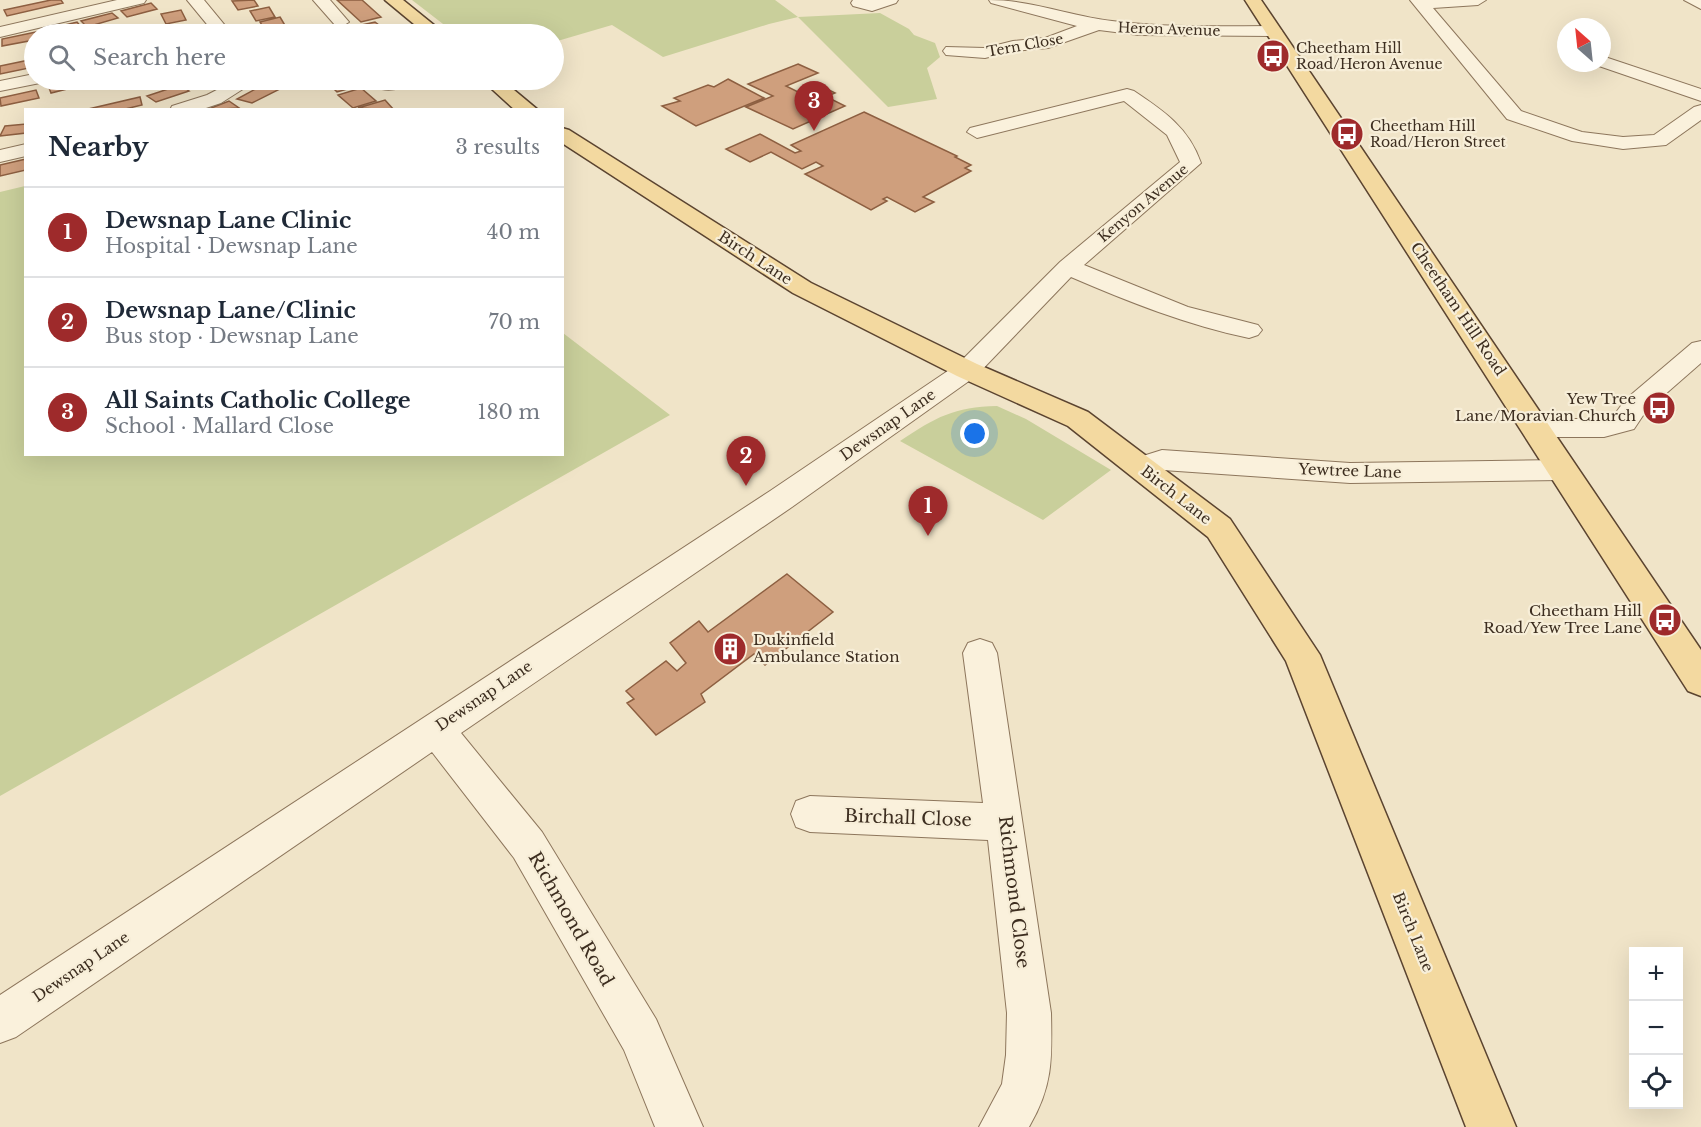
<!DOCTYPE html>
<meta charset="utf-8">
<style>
body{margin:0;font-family:"Libre Baskerville",serif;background:#f2f2f3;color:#1f2937}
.controls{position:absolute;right:18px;bottom:18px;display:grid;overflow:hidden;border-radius:0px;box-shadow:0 6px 24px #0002}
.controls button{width:54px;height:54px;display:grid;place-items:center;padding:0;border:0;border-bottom:2px solid #e0e1e3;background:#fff;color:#1f2937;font:30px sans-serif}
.compass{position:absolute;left:1557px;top:18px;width:54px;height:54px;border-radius:50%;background:#fff;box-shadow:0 6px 24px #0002;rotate:333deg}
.you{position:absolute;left:975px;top:434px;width:21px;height:21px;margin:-15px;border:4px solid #fff;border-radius:50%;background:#1a73e8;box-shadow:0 0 0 9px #1a73e833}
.badge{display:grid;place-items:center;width:39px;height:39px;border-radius:50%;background:#9e2a2b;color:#fff;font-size:20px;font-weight:700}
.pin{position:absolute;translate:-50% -50px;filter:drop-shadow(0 2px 3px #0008)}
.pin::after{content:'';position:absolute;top:32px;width:21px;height:18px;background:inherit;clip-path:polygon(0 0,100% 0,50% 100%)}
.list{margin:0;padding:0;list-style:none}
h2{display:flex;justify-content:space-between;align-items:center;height:78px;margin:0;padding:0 24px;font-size:26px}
h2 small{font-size:20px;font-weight:400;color:#747a83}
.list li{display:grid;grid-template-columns:39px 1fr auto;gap:18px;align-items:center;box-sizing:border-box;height:90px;padding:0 24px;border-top:2px solid #e0e1e3}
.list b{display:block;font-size:22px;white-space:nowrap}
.list p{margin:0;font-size:20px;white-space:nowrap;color:#747a83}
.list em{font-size:20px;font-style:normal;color:#747a83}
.icon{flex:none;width:33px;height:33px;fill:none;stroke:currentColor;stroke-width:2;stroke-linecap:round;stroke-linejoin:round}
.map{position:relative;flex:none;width:1701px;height:1127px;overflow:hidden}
.search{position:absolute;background:#fff;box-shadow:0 6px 24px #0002;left:24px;top:24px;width:540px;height:66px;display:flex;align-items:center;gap:15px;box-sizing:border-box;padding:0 21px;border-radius:33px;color:#747a83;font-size:22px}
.panel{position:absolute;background:#fff;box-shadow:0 6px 24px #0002;left:24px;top:108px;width:540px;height:348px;border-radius:0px}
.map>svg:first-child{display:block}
.green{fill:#c9cf9b}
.building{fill:#cf9f7d;stroke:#8d5f41;stroke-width:1.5}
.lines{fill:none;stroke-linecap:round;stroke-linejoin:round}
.minor-casing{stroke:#8d765c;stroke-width:2}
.major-casing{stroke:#5b4430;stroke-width:3}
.minor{fill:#faf1dc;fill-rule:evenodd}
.major{fill:#f3d9a0;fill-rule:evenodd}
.labels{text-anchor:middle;stroke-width:4.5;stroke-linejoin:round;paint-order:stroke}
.far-street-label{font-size:14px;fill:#3d2e20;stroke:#f7eed8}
.far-poi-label{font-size:14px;fill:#3d2e20;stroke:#f7eed8;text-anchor:start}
.street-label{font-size:15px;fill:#3d2e20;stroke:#f7eed8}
.poi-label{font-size:15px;fill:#3d2e20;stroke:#f7eed8;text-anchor:end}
.near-street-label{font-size:18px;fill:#3d2e20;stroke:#f7eed8}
</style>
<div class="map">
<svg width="1701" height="1127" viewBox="0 0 1701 1127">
<rect width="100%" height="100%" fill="#f0e4c8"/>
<path class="green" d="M412,0H775L798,17L880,13L909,29L914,35L935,43L940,57L927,68L937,99L888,107L798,17L769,24L663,57L612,25L554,42V34H456Z
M25,186L26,454H562L563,333L670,415L0,796V192Z
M997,406L1026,419L1111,470L1043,520L900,441C936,417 954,407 997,406Z"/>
<path class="building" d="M51,0H61L63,3L7,16L4,10Z
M254,0L258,6L238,10L232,1Z
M337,0H362L381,17L361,22Z
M151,3L157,9L127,17L121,11Z
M269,7L275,17L256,21L250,11Z
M181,10L186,20L166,24L161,14Z
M112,13L118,18L87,27L81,21Z
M280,17L286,27L266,32L260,22Z
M77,22L82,28L55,34H48L44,30Z
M375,22L391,34H367L357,26Z
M160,26L168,32L133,34Z
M36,32L34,40L2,46V39Z
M34,59V67L0,74V66Z
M798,64L818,73L786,86L798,92L817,84L835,93L818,100L829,98L845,106L793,129L746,107L773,96L748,84Z
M728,79L764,98L696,126L662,106L680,101L674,98L708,85L714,87Z
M73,80H85L87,84L51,93L48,85Z
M333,80H355L362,85L337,92L328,83L335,81Z
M180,85L189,91L156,102L147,96Z
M263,85L278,90L252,103L237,99Z
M361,88L376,101L353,108L338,95Z
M36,90L39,98L1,106L0,98Z
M140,97L142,105L121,110H84Z
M385,100L394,110L358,108Z
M229,101L239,108L206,110Z
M864,112L957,156L955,157L971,165L965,168L971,171L923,197L934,202L915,212L887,197L883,199L887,201L871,210L805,174L823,166L816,162L802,169L771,152L750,162L726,149L760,134L795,153L801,151L791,145Z
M26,124V133L0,136L5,126Z
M26,159V170L0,176V165Z
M787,574L833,612L765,665L754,654L701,694L705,702L656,735L627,703L634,699L626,691L666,661L677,671L686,663L670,643L699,621L708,632Z"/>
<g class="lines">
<g class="minor-casing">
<path id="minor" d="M117,0H146L144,3L0,37V27Z
M187,0H204L232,34H215Z
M313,0H330L349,22L341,27L335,25Z
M853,0H898L896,3L872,11L853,6L851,3Z
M989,0C1031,0 1070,16 1112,21C1165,28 1220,26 1274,26L1282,31L1274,36L1139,35L1099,30L1048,48L1013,51L985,58L946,55L943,51L946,47L985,48L1013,41L1045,38L1077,26L991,3Z
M1410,0H1486L1478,5L1433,8L1521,111L1582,132L1623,137L1654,135L1694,107L1701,105V120L1666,145L1623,149L1572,141L1507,119Z
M1684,0H1701V9Z
M1602,56L1701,89V101L1596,65L1602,63Z
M34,74V80H43L40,83L0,91V81Z
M236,80H257L221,103L200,110H170L172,106L207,95Z
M387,80H415C409,88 391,91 382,89L379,85Z
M1127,89L1134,91C1164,111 1189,128 1201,163L1084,265L1188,307L1258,325L1262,330L1258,335L1249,338C1187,325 1129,302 1071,277L976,376L792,507L461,733L542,832L656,1019L703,1127H655L624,1050L514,858L432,752L16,1037L0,1043V995L770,491L958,364L1060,262L1180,162L1167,135L1124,101L977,138L967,132L970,128Z
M26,144V156L0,162V150Z
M1701,341V363L1646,411L1634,429L1604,437H1536L1526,435L1522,428L1526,421L1536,419H1604L1614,415L1626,399L1692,343Z
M1162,450L1350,463L1561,460L1571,463L1575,470L1571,477L1561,480L1350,483L1163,470L1140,477L1130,474L1126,467L1130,460Z
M980,639L992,643L997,653L1051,1013C1052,1059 1053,1086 1029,1127H979L1002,1084L1006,1055L1007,1013L988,840L810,832L796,827L791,814L796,801L810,796L983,803L963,653L968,643Z"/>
</g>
<g class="major-casing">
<path id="major" d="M385,0H403L445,34H426Z
M1245,0H1261L1701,650V696L1688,691Z
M482,80H502L538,110H515Z
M562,128L569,130L811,283L977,364L1088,412L1230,519L1320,655L1516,1127H1466L1286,661L1208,537L1068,426L957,376L793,293L562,143Z"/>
</g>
<use href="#minor" class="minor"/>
<use href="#major" class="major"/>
</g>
<defs>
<g id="bus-disc" transform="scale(1.725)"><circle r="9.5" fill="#9e2a2b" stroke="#f7eed8"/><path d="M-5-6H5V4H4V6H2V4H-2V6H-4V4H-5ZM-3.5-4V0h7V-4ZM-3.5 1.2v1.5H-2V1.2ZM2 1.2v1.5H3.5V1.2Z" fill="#fff"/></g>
<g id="building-disc" transform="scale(1.725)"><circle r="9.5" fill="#9e2a2b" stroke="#f7eed8"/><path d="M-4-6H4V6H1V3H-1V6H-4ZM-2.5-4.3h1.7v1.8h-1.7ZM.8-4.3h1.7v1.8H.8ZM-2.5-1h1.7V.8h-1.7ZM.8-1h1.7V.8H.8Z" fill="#fff"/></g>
</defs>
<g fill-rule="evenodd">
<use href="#bus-disc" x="1273" y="56"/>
<use href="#bus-disc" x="1347" y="134"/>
<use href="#bus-disc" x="1659" y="408"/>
<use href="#bus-disc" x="1665" y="620"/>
<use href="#building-disc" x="730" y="649"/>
</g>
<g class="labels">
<g class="far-street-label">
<text transform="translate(1169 29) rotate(2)" y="5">Heron Avenue</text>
<text transform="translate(1025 45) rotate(-10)" y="5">Tern Close</text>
<text transform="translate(1143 203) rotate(-40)" y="5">Kenyon Avenue</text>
</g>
<g class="far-poi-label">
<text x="1296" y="53">Cheetham Hill<tspan x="1296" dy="16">Road/Heron Avenue</tspan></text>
<text x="1370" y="131">Cheetham Hill<tspan x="1370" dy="16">Road/Heron Street</tspan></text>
</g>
<g class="street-label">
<text transform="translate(755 258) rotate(33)" y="5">Birch Lane</text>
<text transform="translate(1458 309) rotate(56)" y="5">Cheetham Hill Road</text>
<text transform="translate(888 425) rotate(-35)" y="5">Dewsnap Lane</text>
<text transform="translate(1350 471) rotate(2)" y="5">Yewtree Lane</text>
<text transform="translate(1176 495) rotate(38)" y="5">Birch Lane</text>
<text transform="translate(484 696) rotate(-34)" y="5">Dewsnap Lane</text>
<text transform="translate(1413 932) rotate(68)" y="5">Birch Lane</text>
<text transform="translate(81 967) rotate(-34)" y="5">Dewsnap Lane</text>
</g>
<g class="poi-label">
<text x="1636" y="404">Yew Tree<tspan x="1636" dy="17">Lane/Moravian Church</tspan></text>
<text x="1642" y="616">Cheetham Hill<tspan x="1642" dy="17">Road/Yew Tree Lane</tspan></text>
<text x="753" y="645" text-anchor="start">Dukinfield<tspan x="753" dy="17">Ambulance Station</tspan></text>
</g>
<g class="near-street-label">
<text transform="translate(908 818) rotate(2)" y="6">Birchall Close</text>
<text transform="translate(1014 892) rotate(83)" y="6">Richmond Close</text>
<text transform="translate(571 919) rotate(60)" y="6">Richmond Road</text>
</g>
</g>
</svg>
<div class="controls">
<button>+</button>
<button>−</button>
<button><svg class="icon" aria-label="locate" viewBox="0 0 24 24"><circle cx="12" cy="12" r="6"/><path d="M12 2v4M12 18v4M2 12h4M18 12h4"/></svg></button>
</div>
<svg class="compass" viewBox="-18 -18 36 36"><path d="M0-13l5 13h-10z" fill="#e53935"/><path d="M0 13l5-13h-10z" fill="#747a83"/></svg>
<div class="you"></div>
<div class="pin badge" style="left:928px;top:536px">1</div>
<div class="pin badge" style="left:746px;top:486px">2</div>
<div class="pin badge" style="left:814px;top:131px">3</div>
<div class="search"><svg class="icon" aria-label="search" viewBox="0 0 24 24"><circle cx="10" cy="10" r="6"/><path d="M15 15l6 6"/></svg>Search here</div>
<section class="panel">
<h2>Nearby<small>3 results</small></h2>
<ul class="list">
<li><span class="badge">1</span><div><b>Dewsnap Lane Clinic</b><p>Hospital · Dewsnap Lane</p></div><em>40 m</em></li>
<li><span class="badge">2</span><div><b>Dewsnap Lane/Clinic</b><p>Bus stop · Dewsnap Lane</p></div><em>70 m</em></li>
<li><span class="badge">3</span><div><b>All Saints Catholic College</b><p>School · Mallard Close</p></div><em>180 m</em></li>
</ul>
</section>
</div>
